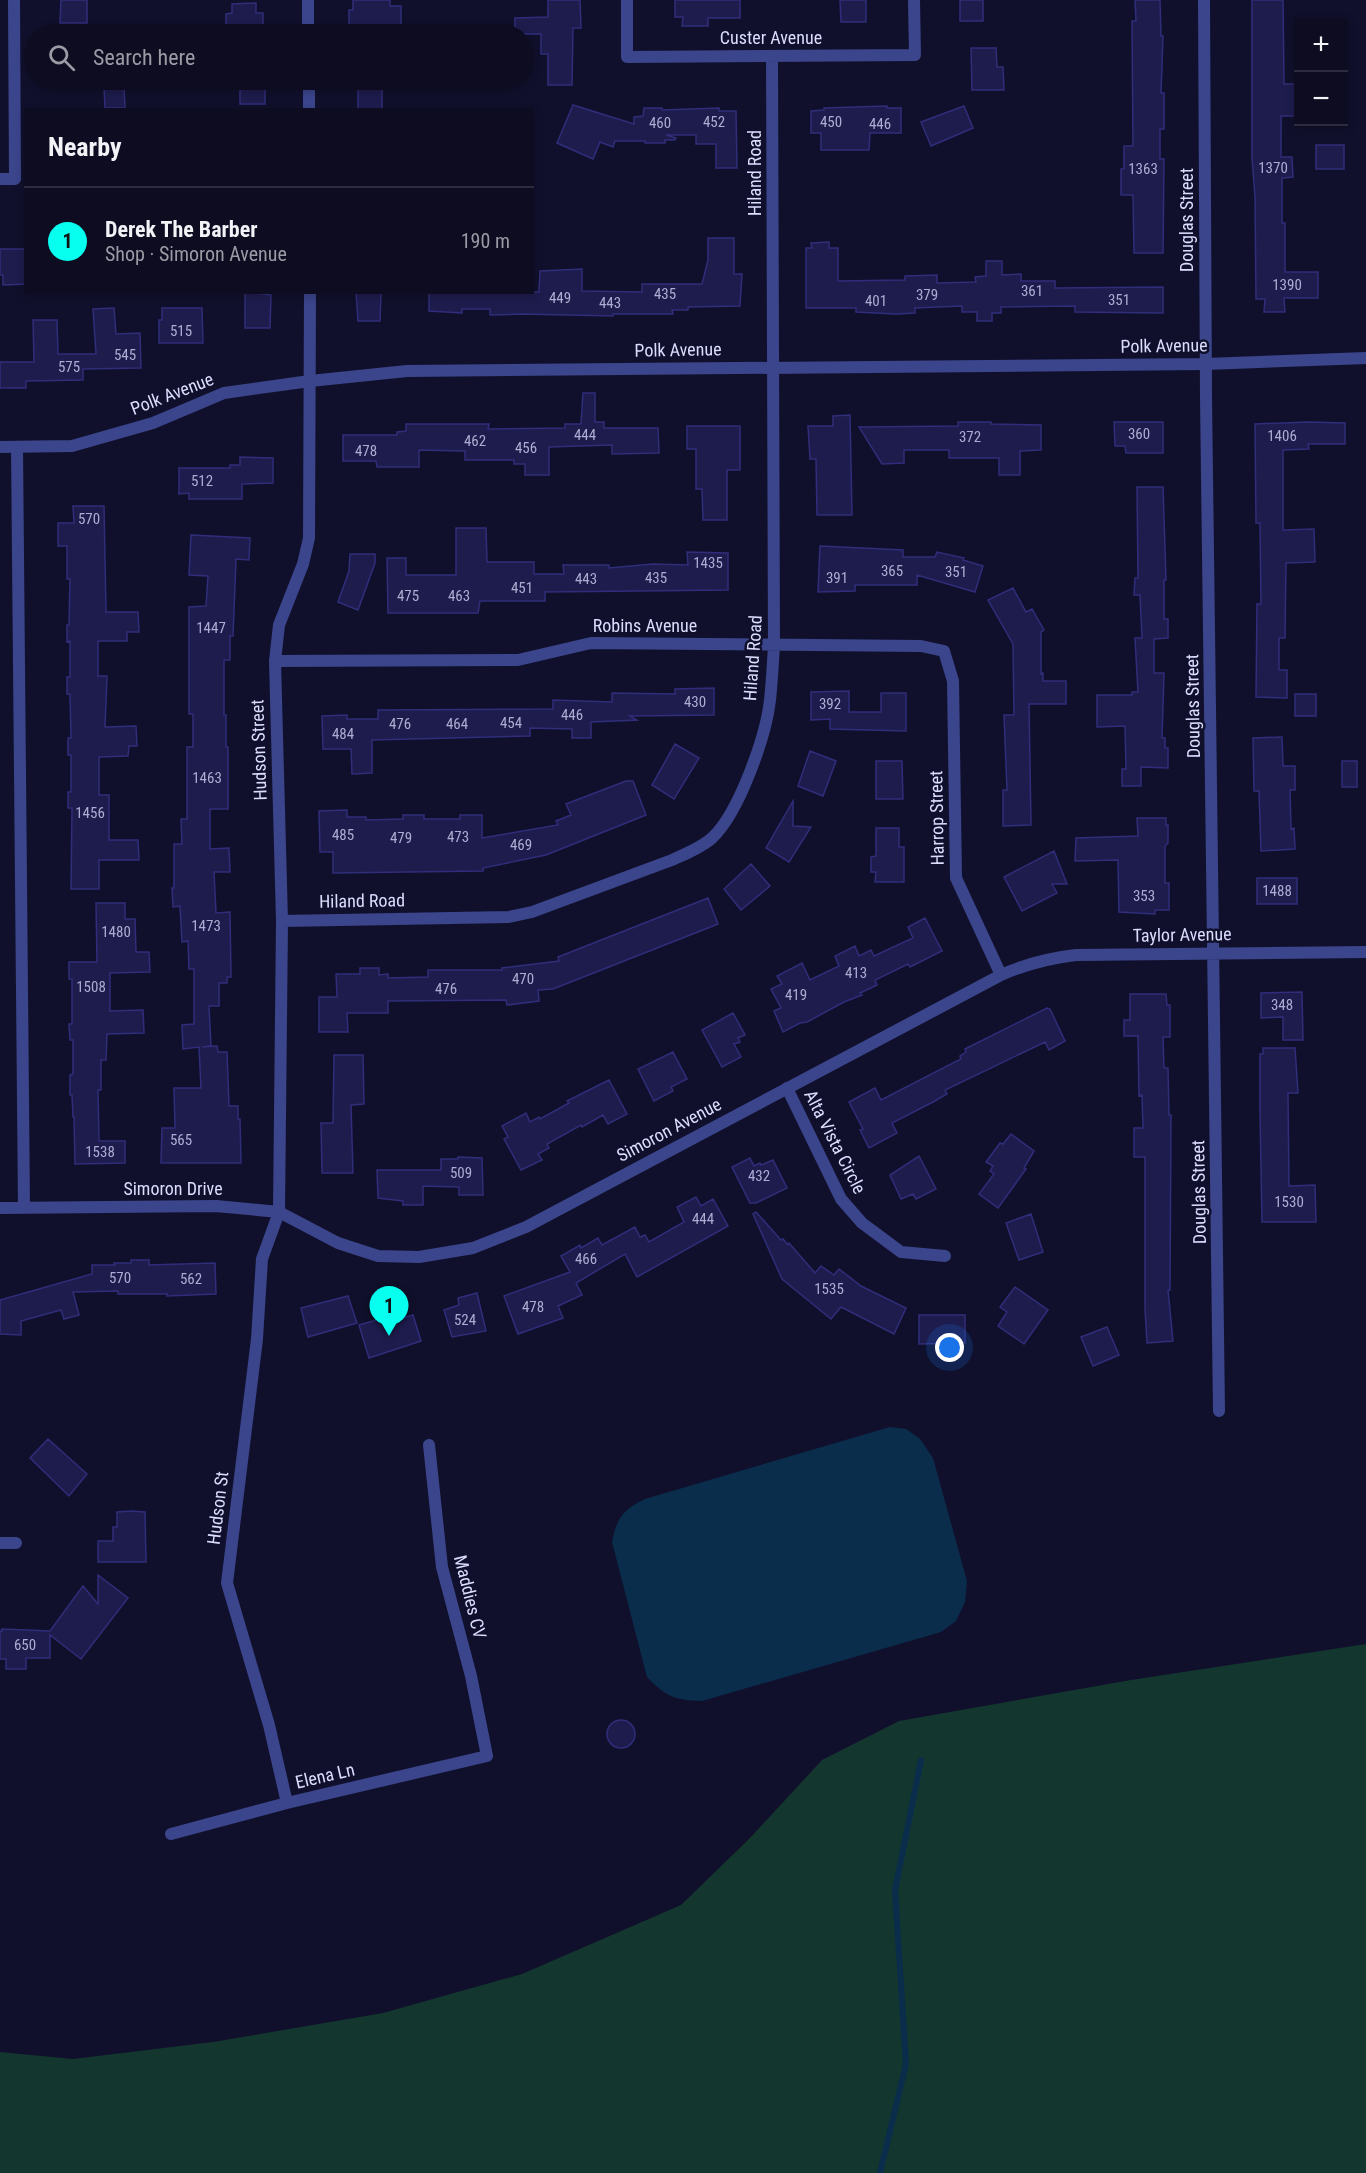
<!DOCTYPE html>
<meta charset="utf-8">
<style>
body{margin:0;font-family:"Roboto Condensed",sans-serif;background:#16152a;color:#f1f3f6}
.controls{position:absolute;right:18px;top:18px;display:grid;overflow:hidden;border-radius:0px;box-shadow:0 3px 9px #0003}
.controls button{width:54px;height:54px;display:grid;place-items:center;padding:0;border:0;border-bottom:2px solid #2d2c3f;background:#0d0c21;color:#f1f3f6;font:30px sans-serif}
.you{position:absolute;left:950px;top:1348px;width:21px;height:21px;margin:-15px;border:4px solid #fff;border-radius:50%;background:#1a73e8;box-shadow:0 0 0 9px #1a73e833}
.badge{display:grid;place-items:center;width:39px;height:39px;border-radius:50%;background:#07ffef;color:#111;font-size:20px;font-weight:700}
.pin{position:absolute;translate:-50% -50px;filter:drop-shadow(0 2px 3px #0008)}
.pin::after{content:'';position:absolute;top:32px;width:21px;height:18px;background:inherit;clip-path:polygon(0 0,100% 0,50% 100%)}
.list{margin:0;padding:0;list-style:none}
h2{display:flex;justify-content:space-between;align-items:center;height:78px;margin:0;padding:0 24px;font-size:26px}
h2 small{font-size:20px;font-weight:400;color:#9a9ba5}
.list li{display:grid;grid-template-columns:39px 1fr auto;gap:18px;align-items:center;box-sizing:border-box;height:108px;padding:0 24px;border-top:2px solid #2d2c3f}
.list b{display:block;font-size:22px;white-space:nowrap}
.list p{margin:0;font-size:20px;white-space:nowrap;color:#9a9ba5}
.list em{font-size:20px;font-style:normal;color:#9a9ba5}
.icon{flex:none;width:33px;height:33px;fill:none;stroke:currentColor;stroke-width:2;stroke-linecap:round;stroke-linejoin:round}
.map{position:relative;flex:none;width:1366px;height:2173px;overflow:hidden}
.search{position:absolute;background:#0d0c21;box-shadow:0 3px 9px #0003;left:24px;top:24px;width:510px;height:66px;display:flex;align-items:center;gap:15px;box-sizing:border-box;padding:0 21px;border-radius:33px;color:#9a9ba5;font-size:22px}
.panel{position:absolute;background:#0d0c21;box-shadow:0 3px 9px #0003;left:24px;top:108px;width:510px;height:186px;border-radius:0px}
.map>svg:first-child{display:block}
.green{fill:#13362f}
.water{fill:#0a2d4c}
.lines{fill:none;stroke-linecap:round;stroke-linejoin:round}
.stream{stroke:#0a2d4c;stroke-width:6}
.building{fill:#1e1c4d;stroke:#302d7a;stroke-width:1.5}
.minor{stroke:#3b458c;stroke-width:12}
.tertiary{stroke:#3b458c;stroke-width:12}
.labels{text-anchor:middle;stroke-width:5;stroke-linejoin:round;paint-order:stroke}
.number-label{font-size:15px;fill:#acadd2}
.street-label{font-size:18px;fill:#dbddff;stroke:#11102c}
</style>
<div class="map">
<svg width="1366" height="2173" viewBox="0 0 1366 2173">
<rect width="100%" height="100%" fill="#11102c"/>
<path class="green" d="M1366,1644V2173H0V2052L73,2059L213,2042L383,2013L522,1974L681,1905L750,1838L822,1760L899,1721L1131,1680Z"/>
<path class="water" d="M890,1427L906,1429L920,1439L933,1458L967,1581L965,1602L956,1621L941,1632L702,1701C675,1700 666,1697 647,1677L612,1542C617,1518 622,1510 645,1499Z"/>
<g class="lines">
<path class="stream" d="M880,2173L906,2064L895,1890L921,1760"/>
</g>
<path class="building" d="M61,0H87V23H60Z
M353,0H390V6H401V29H390V34H360V30H349V10H353Z
M548,0H580L581,28H573L572,85H548V54H541V34H515V18L548,17Z
M675,0H740V18H708V26H682L683,17H675Z
M840,0H866V22H841Z
M960,0H983V21H960Z
M1135,0H1160L1161,36H1163L1161,93H1164V129H1160V159H1164L1163,253H1134L1133,195H1121V169H1124V146H1133L1132,21H1136Z
M1252,0H1283L1284,84H1299V116H1281V157H1292L1293,177L1282,178V223H1285V272H1318V298H1284L1285,312H1264L1265,299H1256L1255,197L1252,158Z
M256,3V13H263V34H226V14L232,13V4Z
M971,48H996L997,67H1003L1004,90H972Z
M240,80H265V104H240Z
M358,80H382V110H358Z
M104,87H124L125,108H105Z
M573,105L634,124V117L643,116L644,108H662V110L719,108V111H736L737,168H716V144H696V135H666L676,138L675,140H665V143H645V141H615L613,147L600,142L593,159L557,143Z
M887,106V108H901V133H870L869,150H821V133H811V111L824,110V108Z
M964,106L973,128L931,146L921,122Z
M1316,145H1344V169H1316Z
M708,238H734V274H742L740,306L688,307V310H672L673,314H613V316L523,314L490,315V309H462V313L429,311V292H539L540,271L582,269V291L642,292V284H702L708,260Z
M829,242V248H838V281L905,280V276L937,275V283L976,282L975,277L986,276V261H1002V275L1021,274V281H1055V288L1163,287V313L1075,312V306L1001,307V313H992V321H977V312H962V306L915,308V313L896,314L856,312V308H806V248H812L811,243Z
M0,249H26V284L3,285V275H0Z
M245,292L271,295L270,328H245Z
M356,292H381L380,321H358Z
M114,308L116,334L140,333L141,368L83,369V380L26,381V388H0V362H34L33,320H57L58,354H96L93,309Z
M162,308H202L203,343H159V320H162Z
M583,393H595V422H604V428H658L659,453L612,454V445L549,447V475H525V464H514V460H465V451L419,450V467H377L376,461H343V435H397V432L406,431V424H489L488,429L565,428V424H581Z
M850,415L852,515H817L816,459H810L808,426H833V416Z
M958,422H991V424L1041,425V450L1020,451V475H999V458H949V450H904V463L882,464L859,427L958,426Z
M1114,422H1163V453H1126L1125,446H1115Z
M1308,422L1345,423V444H1308L1309,449L1283,450V530L1314,529L1315,562L1286,563L1285,638H1279V670H1287V698L1256,697L1257,604H1261L1260,523H1256L1255,424Z
M687,426H740V470H727V520H703L702,489H696V449H687Z
M240,457L273,458V483L242,484V499H189V493L179,494V468H230V465H240Z
M1137,487H1163L1166,580H1164V619H1168V638L1154,639V673H1164L1162,738H1165V748H1168V768L1141,767V786H1122V769H1126L1125,726L1097,727V695H1132V692H1138L1135,638H1142L1140,595H1134L1135,578H1138Z
M73,506H104L106,612H138L139,632H127V641H98V676H107L105,727L136,726L137,746H129L128,756L99,757V795H109V840H138L139,860H99V889H71L72,808H68V792H71V755H68V738H71L70,694H67V677H70V641L67,642V625H69L70,579H67V546H58V523H74Z
M456,528H486L487,562H534V574H564L563,565H609V568L653,564L688,565L687,552L728,553V590L545,592V601H480L478,613H388L387,558H406V575H456Z
M191,535L250,538L249,560L236,559L233,636H230V660H224V715H226V747H228V809H210V849L229,848L230,872H214L216,913L230,912L231,977H227V983H219V1006H209L211,1046L202,1047L217,1046L218,1052H227L229,1106H238V1119H240L241,1163H161L162,1128H175L174,1088H201L199,1047L183,1049L182,1025L194,1024V969H189L188,941L182,942L180,906L173,907L172,888H174V844H182L181,819H187V747H193V714H189V607L206,606L208,576L189,575Z
M820,546L903,550V557H935L937,552L964,558L963,560L983,566L975,592L917,575V585H855V591L818,592Z
M350,554H375V563L358,610L338,602L349,571Z
M1013,588L1026,612L1032,609L1044,630L1041,632V674L1043,673V681H1066V704H1029L1031,825L1003,826V790H1007L1004,715H1014L1013,644L988,600Z
M714,688V715L630,716L637,720L591,722V738H572V729L530,728V736L372,740V773L352,774L351,749H323L322,716L347,715V719H378V710L553,709V700L612,702V693L675,694V689Z
M849,691V712H881V693H906V731L830,729V719L811,720V692Z
M1295,694H1316V716H1295Z
M1282,737L1283,766H1295V790H1290L1291,829L1294,828L1295,849L1261,851L1259,791H1254L1253,738Z
M675,744L699,758L674,799L652,785Z
M810,751L836,761L823,796L798,786Z
M876,761H902L903,799H876Z
M1342,761H1357V787H1342Z
M626,781H633L646,815L546,855L483,868V871L333,873V852H320L319,811L347,810V817H366V820L403,819V815H424V819H460V815H482V838L558,825L556,821L571,815L566,804Z
M793,801V826L811,827L789,862L766,848Z
M1137,818H1166V825H1168V843L1165,846V883H1169V910H1155V914L1119,912L1118,860L1075,861L1076,838L1138,836Z
M876,828H899V847H904V882H875L876,872H871V857L876,856Z
M1054,851L1067,884H1052L1057,893L1022,911L1004,877Z
M751,864L770,886L741,910L724,889Z
M1257,878H1297V904H1257Z
M708,898L718,924L553,989L538,990L539,1001L507,1005L506,1000L388,1001V1013H347L348,1032H319V997H337L336,974H360V968H379V975L388,974V978L428,977V970H502V968L559,961L558,957Z
M96,903H125V919H135L136,952H149L150,972L110,973V1011L143,1010L144,1033L107,1034L106,1060H101V1090H98L99,1141H125V1163L75,1164L74,1117H73L72,1095H70V1075L73,1074V1040H70L69,1024H72V979H69V962H97Z
M925,918L942,951L910,967L908,964L875,980L877,985L860,993L862,995L844,1002L807,1022L800,1023L783,1032L774,1011L781,1008L771,989L782,984L777,976L802,963L810,980L839,966L835,956L855,946L859,956L871,950L874,956L913,938L908,927Z
M1302,992L1303,1040H1283V1017L1261,1018V993Z
M1130,994H1166L1167,1005H1170V1037H1163L1164,1068H1168L1169,1115H1171L1170,1290H1168L1173,1341L1147,1343L1145,1309V1157H1134V1128H1143L1142,1095L1139,1096L1138,1036H1124V1020H1130Z
M1047,1008L1050,1009L1065,1041L1049,1050L1045,1042L945,1090L947,1094L933,1102L892,1123L897,1133L869,1148L860,1130L863,1129L849,1102L875,1088L881,1100L961,1059L960,1056L966,1052L965,1049Z
M733,1013L745,1035L738,1038L740,1042L734,1044L741,1057L722,1067L702,1030Z
M1263,1048H1295L1298,1093H1288L1289,1186L1315,1185L1316,1222H1262L1260,1112V1054H1263Z
M673,1052L687,1079L671,1087L673,1091L654,1101L638,1069Z
M334,1055H363L364,1104L351,1105L353,1173H322L321,1123H333Z
M609,1080L627,1114L608,1124L603,1115L582,1127L581,1125L547,1144L549,1148L538,1154L542,1160L521,1170L504,1139L508,1137L502,1126L526,1113L530,1122L539,1117L540,1119L569,1103L567,1101Z
M1011,1134L1034,1151L1024,1168L1026,1169L998,1208L979,1194L994,1174L990,1171L993,1166L986,1162L1000,1143L1003,1144Z
M919,1156L936,1189L916,1199L913,1194L901,1199L890,1175Z
M458,1157L482,1158L483,1195H459V1187L423,1186V1205H403V1201L378,1198L377,1170H441V1159H458Z
M750,1158L754,1166L760,1163L761,1165L773,1160L787,1188L756,1203H750L732,1167Z
M696,1197L701,1206L713,1199L728,1226L637,1277L625,1254L576,1283L582,1295L558,1306L563,1318L518,1334L504,1296L570,1272L561,1256L580,1245L581,1248L598,1238L602,1245L635,1227L640,1237L645,1235L649,1242L684,1222L677,1207Z
M756,1212L781,1240L783,1239L788,1245L789,1243L815,1273L821,1266L834,1275L839,1269L861,1286L906,1308L894,1334L841,1307L831,1319L782,1279L753,1214Z
M1031,1214L1043,1252L1019,1260L1006,1223Z
M131,1260H149V1265L215,1263L216,1294L167,1296V1294H118V1291L73,1292L79,1315L64,1319L61,1310L21,1321V1335L0,1334V1300L92,1274V1265H115L114,1263H131Z
M1015,1287L1048,1310L1024,1344L998,1326L1007,1312L1000,1307Z
M477,1293L486,1331L452,1337L444,1310L459,1305L458,1298Z
M348,1296L357,1323L308,1337L301,1308Z
M398,1314L399,1319L413,1315L421,1341L369,1358L359,1325Z
M919,1315H965V1343L919,1344Z
M1107,1327L1119,1355L1093,1366L1081,1337Z
M48,1439L87,1474L69,1496L30,1458Z
M131,1511L145,1512L146,1562H98V1541H113V1527H117V1512Z
M98,1575L128,1598L81,1659L50,1635V1658H26V1669H6V1659H0V1631H2V1629L50,1631L83,1586L98,1604Z
M607 1734a14 14 0 1 1 28 0a14 14 0 1 1-28 0Z"/>
<g class="lines">
<path class="minor" d="M308,0V34
M627,0V57L915,55L914,0
M1204,0L1206,397L1219,1411
M309,80V110
M0,179H15L14,0
M17,447L24,1208
M275,661L518,660L591,643L921,646L944,651L953,681L956,878L1001,975
M282,921L509,917L532,912L672,860C685,854 701,848 712,838C739,813 766,736 770,700C772,681 773,663 774,645L772,56
M787,1088L841,1199L862,1223L901,1252L945,1256
M0,1208L216,1206L279,1212L338,1243L378,1256L419,1257L473,1248L526,1227L1001,975C1026,964 1049,958 1076,955L1366,952
M0,1543H16
M287,1803L269,1725L227,1583L257,1339L262,1259L279,1212L282,921L275,661L279,625L303,564L309,538L310,292
M171,1834L287,1803L487,1756L471,1676L442,1567L429,1445"/>
<path class="tertiary" d="M0,447L72,446L153,423L224,393L310,381L407,371L1206,364L1366,358"/>
</g>
<g class="labels">
<g class="number-label">
<text x="714" y="127">452</text>
<text x="831" y="127">450</text>
<text x="660" y="128">460</text>
<text x="880" y="129">446</text>
<text x="1273" y="173">1370</text>
<text x="1143" y="174">1363</text>
<text x="1287" y="290">1390</text>
<text x="1032" y="296">361</text>
<text x="665" y="299">435</text>
<text x="927" y="300">379</text>
<text x="560" y="303">449</text>
<text x="1119" y="305">351</text>
<text x="876" y="306">401</text>
<text x="610" y="308">443</text>
<text x="181" y="336">515</text>
<text x="125" y="360">545</text>
<text x="69" y="372">575</text>
<text x="1139" y="439">360</text>
<text x="585" y="440">444</text>
<text x="1282" y="441">1406</text>
<text x="970" y="442">372</text>
<text x="475" y="446">462</text>
<text x="526" y="453">456</text>
<text x="366" y="456">478</text>
<text x="202" y="486">512</text>
<text x="89" y="524">570</text>
<text x="708" y="568">1435</text>
<text x="892" y="576">365</text>
<text x="956" y="577">351</text>
<text x="656" y="583">435</text>
<text x="837" y="583">391</text>
<text x="586" y="584">443</text>
<text x="522" y="593">451</text>
<text x="408" y="601">475</text>
<text x="459" y="601">463</text>
<text x="211" y="633">1447</text>
<text x="695" y="707">430</text>
<text x="830" y="709">392</text>
<text x="572" y="720">446</text>
<text x="511" y="728">454</text>
<text x="400" y="729">476</text>
<text x="457" y="729">464</text>
<text x="343" y="739">484</text>
<text x="207" y="783">1463</text>
<text x="90" y="818">1456</text>
<text x="343" y="840">485</text>
<text x="458" y="842">473</text>
<text x="401" y="843">479</text>
<text x="521" y="850">469</text>
<text x="1277" y="896">1488</text>
<text x="1144" y="901">353</text>
<text x="206" y="931">1473</text>
<text x="116" y="937">1480</text>
<text x="856" y="978">413</text>
<text x="523" y="984">470</text>
<text x="91" y="992">1508</text>
<text x="446" y="994">476</text>
<text x="796" y="1000">419</text>
<text x="1282" y="1010">348</text>
<text x="181" y="1145">565</text>
<text x="100" y="1157">1538</text>
<text x="461" y="1178">509</text>
<text x="759" y="1181">432</text>
<text x="1289" y="1207">1530</text>
<text x="703" y="1224">444</text>
<text x="586" y="1264">466</text>
<text x="120" y="1283">570</text>
<text x="191" y="1284">562</text>
<text x="829" y="1294">1535</text>
<text x="533" y="1312">478</text>
<text x="465" y="1325">524</text>
<text x="25" y="1650">650</text>
</g>
<g class="street-label">
<text x="771" y="44">Custer Avenue</text>
<text transform="translate(755 173) rotate(-90)" y="6">Hiland Road</text>
<text transform="translate(1187 220) rotate(-90)" y="6">Douglas Street</text>
<text transform="translate(1164 346) rotate(-1)" y="6">Polk Avenue</text>
<text transform="translate(678 350) rotate(-1)" y="6">Polk Avenue</text>
<text transform="translate(172 394) rotate(-21)" y="6">Polk Avenue</text>
<text x="645" y="632">Robins Avenue</text>
<text transform="translate(753 658) rotate(-86)" y="6">Hiland Road</text>
<text transform="translate(1193 706) rotate(-91)" y="6">Douglas Street</text>
<text transform="translate(259 750) rotate(-92)" y="6">Hudson Street</text>
<text transform="translate(937 818) rotate(-91)" y="6">Harrop Street</text>
<text transform="translate(362 901) rotate(-1)" y="6">Hiland Road</text>
<text transform="translate(1182 935) rotate(-1)" y="6">Taylor Avenue</text>
<text transform="translate(669 1130) rotate(-28)" y="6">Simoron Avenue</text>
<text transform="translate(835 1142) rotate(63)" y="6">Alta Vista Circle</text>
<text x="173" y="1195">Simoron Drive</text>
<text transform="translate(1199 1192) rotate(-91)" y="6">Douglas Street</text>
<text transform="translate(218 1508) rotate(-83)" y="6">Hudson St</text>
<text transform="translate(470 1597) rotate(76)" y="6">Maddies CV</text>
<text transform="translate(325 1776) rotate(-13)" y="6">Elena Ln</text>
</g>
</g>
</svg>
<div class="controls">
<button>+</button>
<button>−</button>
</div>
<div class="you"></div>
<div class="pin badge" style="left:389px;top:1336px">1</div>
<div class="search"><svg class="icon" aria-label="search" viewBox="0 0 24 24"><circle cx="10" cy="10" r="6"/><path d="M15 15l6 6"/></svg>Search here</div>
<section class="panel">
<h2>Nearby<small></small></h2>
<ul class="list">
<li><span class="badge">1</span><div><b>Derek The Barber</b><p>Shop · Simoron Avenue</p></div><em>190 m</em></li>
</ul>
</section>
</div>
